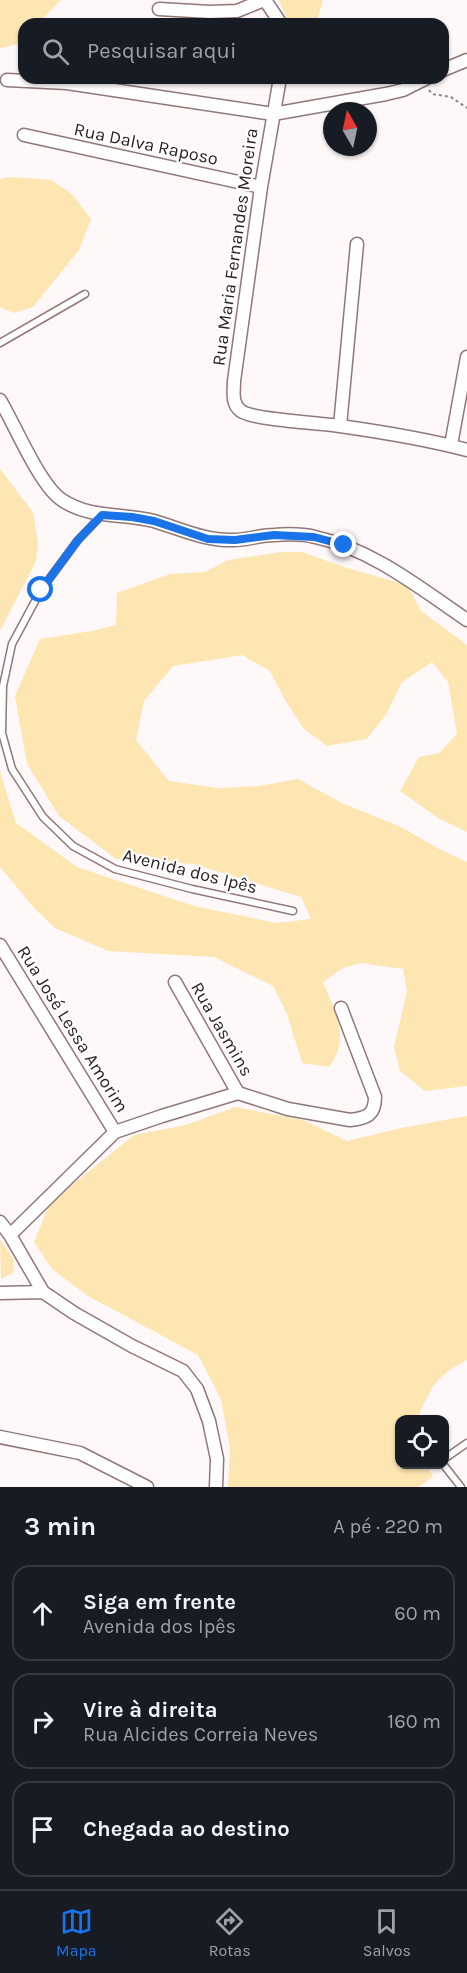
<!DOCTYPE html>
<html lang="pt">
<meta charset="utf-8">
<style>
body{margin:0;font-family:Karla,sans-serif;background:#242831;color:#f1f3f6}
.controls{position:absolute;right:18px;bottom:18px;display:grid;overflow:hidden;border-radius:12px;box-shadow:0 2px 4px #0004}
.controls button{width:54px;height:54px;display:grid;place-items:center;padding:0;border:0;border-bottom:2px solid #363941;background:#171b24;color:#f1f3f6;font:30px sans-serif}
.compass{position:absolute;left:323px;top:102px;width:54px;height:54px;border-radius:50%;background:#171b24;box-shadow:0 2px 4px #0004;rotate:351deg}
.stop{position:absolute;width:18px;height:18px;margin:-14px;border:4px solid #1a73e8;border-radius:50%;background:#fff}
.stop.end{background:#1a73e8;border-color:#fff;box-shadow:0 2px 6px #0008}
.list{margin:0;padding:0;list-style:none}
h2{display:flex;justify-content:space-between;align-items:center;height:78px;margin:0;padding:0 24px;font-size:26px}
h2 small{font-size:20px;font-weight:400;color:#9ea1a6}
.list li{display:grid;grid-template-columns:39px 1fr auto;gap:18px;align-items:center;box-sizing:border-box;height:96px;margin:0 12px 12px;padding:0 12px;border:2px solid #363941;border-radius:18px}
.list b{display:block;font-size:22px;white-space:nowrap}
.list p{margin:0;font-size:20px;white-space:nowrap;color:#9ea1a6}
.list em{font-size:20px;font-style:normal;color:#9ea1a6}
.icon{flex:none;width:33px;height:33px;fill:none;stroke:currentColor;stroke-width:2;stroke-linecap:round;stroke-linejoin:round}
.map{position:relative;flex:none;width:467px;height:1487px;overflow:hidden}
.search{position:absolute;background:#171b24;box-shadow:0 2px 4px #0004;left:18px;right:18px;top:18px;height:66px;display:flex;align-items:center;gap:15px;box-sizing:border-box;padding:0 21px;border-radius:18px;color:#9ea1a6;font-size:22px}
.sheet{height:402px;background:#171b24}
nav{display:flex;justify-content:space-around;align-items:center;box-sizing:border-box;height:84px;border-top:2px solid #363941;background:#171b24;font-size:16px;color:#9ea1a6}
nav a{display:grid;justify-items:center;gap:3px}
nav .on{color:#1a73e8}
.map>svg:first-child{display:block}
.green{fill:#fee6b3}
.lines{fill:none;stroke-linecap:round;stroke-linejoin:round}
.service-casing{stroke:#917778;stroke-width:9}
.minor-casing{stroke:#917778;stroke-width:15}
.path{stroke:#8a8282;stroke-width:2;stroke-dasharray:3 3;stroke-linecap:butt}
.service{stroke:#fff;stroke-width:6}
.minor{stroke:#fff;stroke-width:12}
.route{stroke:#1a73e8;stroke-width:8}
.labels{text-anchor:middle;stroke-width:4.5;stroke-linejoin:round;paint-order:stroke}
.street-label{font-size:18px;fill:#291f1f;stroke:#fff}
</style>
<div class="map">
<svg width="467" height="1487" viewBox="0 0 467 1487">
<rect width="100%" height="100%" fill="#fef8f8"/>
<path class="green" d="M0,0H61L37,24H24V43L0,48Z
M279,0H323L316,24H289Z
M10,177L51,180L72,194L91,219L79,250L33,307L14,313L0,307V179Z
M0,469L33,512L38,543L36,561L0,631Z
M282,552H302L347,568L407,585L421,611L467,645V832L438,818L400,791L419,757L439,753L457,734L448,682L432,662L402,682L387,713L367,739L327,746L303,728L285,700L270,671L242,655L173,666L144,701L136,740L169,781L218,788L259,786L298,779L342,803L401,827L441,850L467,862V1086L425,1091L400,1071L394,1047L407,991L403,969L361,963L343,968L323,982C335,1012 351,1038 329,1067L302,1063L287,1014L273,986L214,957L108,951L55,928L35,909L0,867V771L16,823L77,867L194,906L276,923L311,919L301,897L193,864L116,859L59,816L27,764L15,696L40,639L92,631L116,625L117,593L170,574L205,572L228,560Z
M235,1107L303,1120L347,1141L401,1128L467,1116V1360C435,1376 431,1388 417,1419L400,1420V1464L426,1465L433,1476L419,1487H228L230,1449L221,1399L198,1355L88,1296L52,1269L34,1242L48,1208L72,1185L134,1135L186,1125Z
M0,1239L14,1260L13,1273L1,1279Z"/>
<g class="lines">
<g class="service-casing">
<path id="service" d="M0,343L85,294
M102,515L78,540L41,590L12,644L3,686L2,733L12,769L43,817L73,846L115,869L192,889L293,911
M444,1459L467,1443
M443,1464L461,1487"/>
</g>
<g class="minor-casing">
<path id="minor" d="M265,0L281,24
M159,9L210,12L237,11L264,0
M443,70L467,60
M280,78L261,187L234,381C234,391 231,404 241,411C253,420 321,423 340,426C382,432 426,439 467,450
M7,80L67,83L273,114L386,94L403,90L427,78
M24,135L261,187
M0,400C15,425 40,486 62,500C90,519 124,513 154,521C181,529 205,541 234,540C247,540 261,535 274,535C287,534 303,534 315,537C372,549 420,588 467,620
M340,426L357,244
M451,445L467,357
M0,945L115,1132
M175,982L238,1093
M0,1222L10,1235L43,1292L74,1313L132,1346L183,1371L197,1389L209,1421L217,1459L216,1487
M10,1235L115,1132L162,1116L238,1093L288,1109L350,1120C367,1118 375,1115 375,1097L341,1008
M0,1293L43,1292
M0,1437L80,1453L147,1487"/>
</g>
<path class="path" d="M429,90L432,94L451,97L467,108"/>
<use href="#service" class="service"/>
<use href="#minor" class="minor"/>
</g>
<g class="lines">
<path class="route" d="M41,590L78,540L102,515L132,517L154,521L208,539L235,540L274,535L314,537L344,545"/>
</g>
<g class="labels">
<g class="street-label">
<text transform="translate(146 144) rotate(12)" y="6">Rua Dalva Raposo</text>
<text transform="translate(235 247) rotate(-82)" y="6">Rua Maria Fernandes Moreira</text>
<text transform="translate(190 871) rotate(14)" y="6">Avenida dos Ipês</text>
<text transform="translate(73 1029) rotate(58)" y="6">Rua José Lessa Amorim</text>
<text transform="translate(222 1029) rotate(60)" y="6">Rua Jasmins</text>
</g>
</g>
</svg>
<div class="controls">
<button><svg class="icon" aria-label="locate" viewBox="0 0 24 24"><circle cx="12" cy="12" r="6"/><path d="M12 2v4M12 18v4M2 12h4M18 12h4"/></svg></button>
</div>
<svg class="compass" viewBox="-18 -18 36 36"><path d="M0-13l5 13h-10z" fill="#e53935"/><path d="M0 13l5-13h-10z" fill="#9ea1a6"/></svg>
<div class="stop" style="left:41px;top:590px"></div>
<div class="stop end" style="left:344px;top:545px"></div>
<div class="search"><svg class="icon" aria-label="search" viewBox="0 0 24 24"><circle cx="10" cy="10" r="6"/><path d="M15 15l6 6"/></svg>Pesquisar aqui</div>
</div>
<section class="sheet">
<h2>3 min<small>A pé · 220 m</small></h2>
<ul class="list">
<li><svg class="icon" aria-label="ahead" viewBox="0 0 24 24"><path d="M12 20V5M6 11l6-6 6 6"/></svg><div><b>Siga em frente</b><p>Avenida dos Ipês</p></div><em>60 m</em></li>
<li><svg class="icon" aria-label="right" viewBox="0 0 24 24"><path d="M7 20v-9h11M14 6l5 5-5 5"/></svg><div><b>Vire à direita</b><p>Rua Alcides Correia Neves</p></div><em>160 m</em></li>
<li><svg class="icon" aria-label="arrive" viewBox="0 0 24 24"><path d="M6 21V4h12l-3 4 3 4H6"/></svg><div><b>Chegada ao destino</b></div></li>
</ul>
</section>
<nav>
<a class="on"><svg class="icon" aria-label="map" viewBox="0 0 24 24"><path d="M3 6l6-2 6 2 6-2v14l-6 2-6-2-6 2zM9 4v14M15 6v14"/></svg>Mapa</a>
<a><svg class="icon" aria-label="directions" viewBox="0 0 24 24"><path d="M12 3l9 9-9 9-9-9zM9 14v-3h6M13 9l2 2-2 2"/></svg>Rotas</a>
<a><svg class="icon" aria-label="saved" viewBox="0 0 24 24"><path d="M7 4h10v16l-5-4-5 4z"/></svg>Salvos</a>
</nav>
